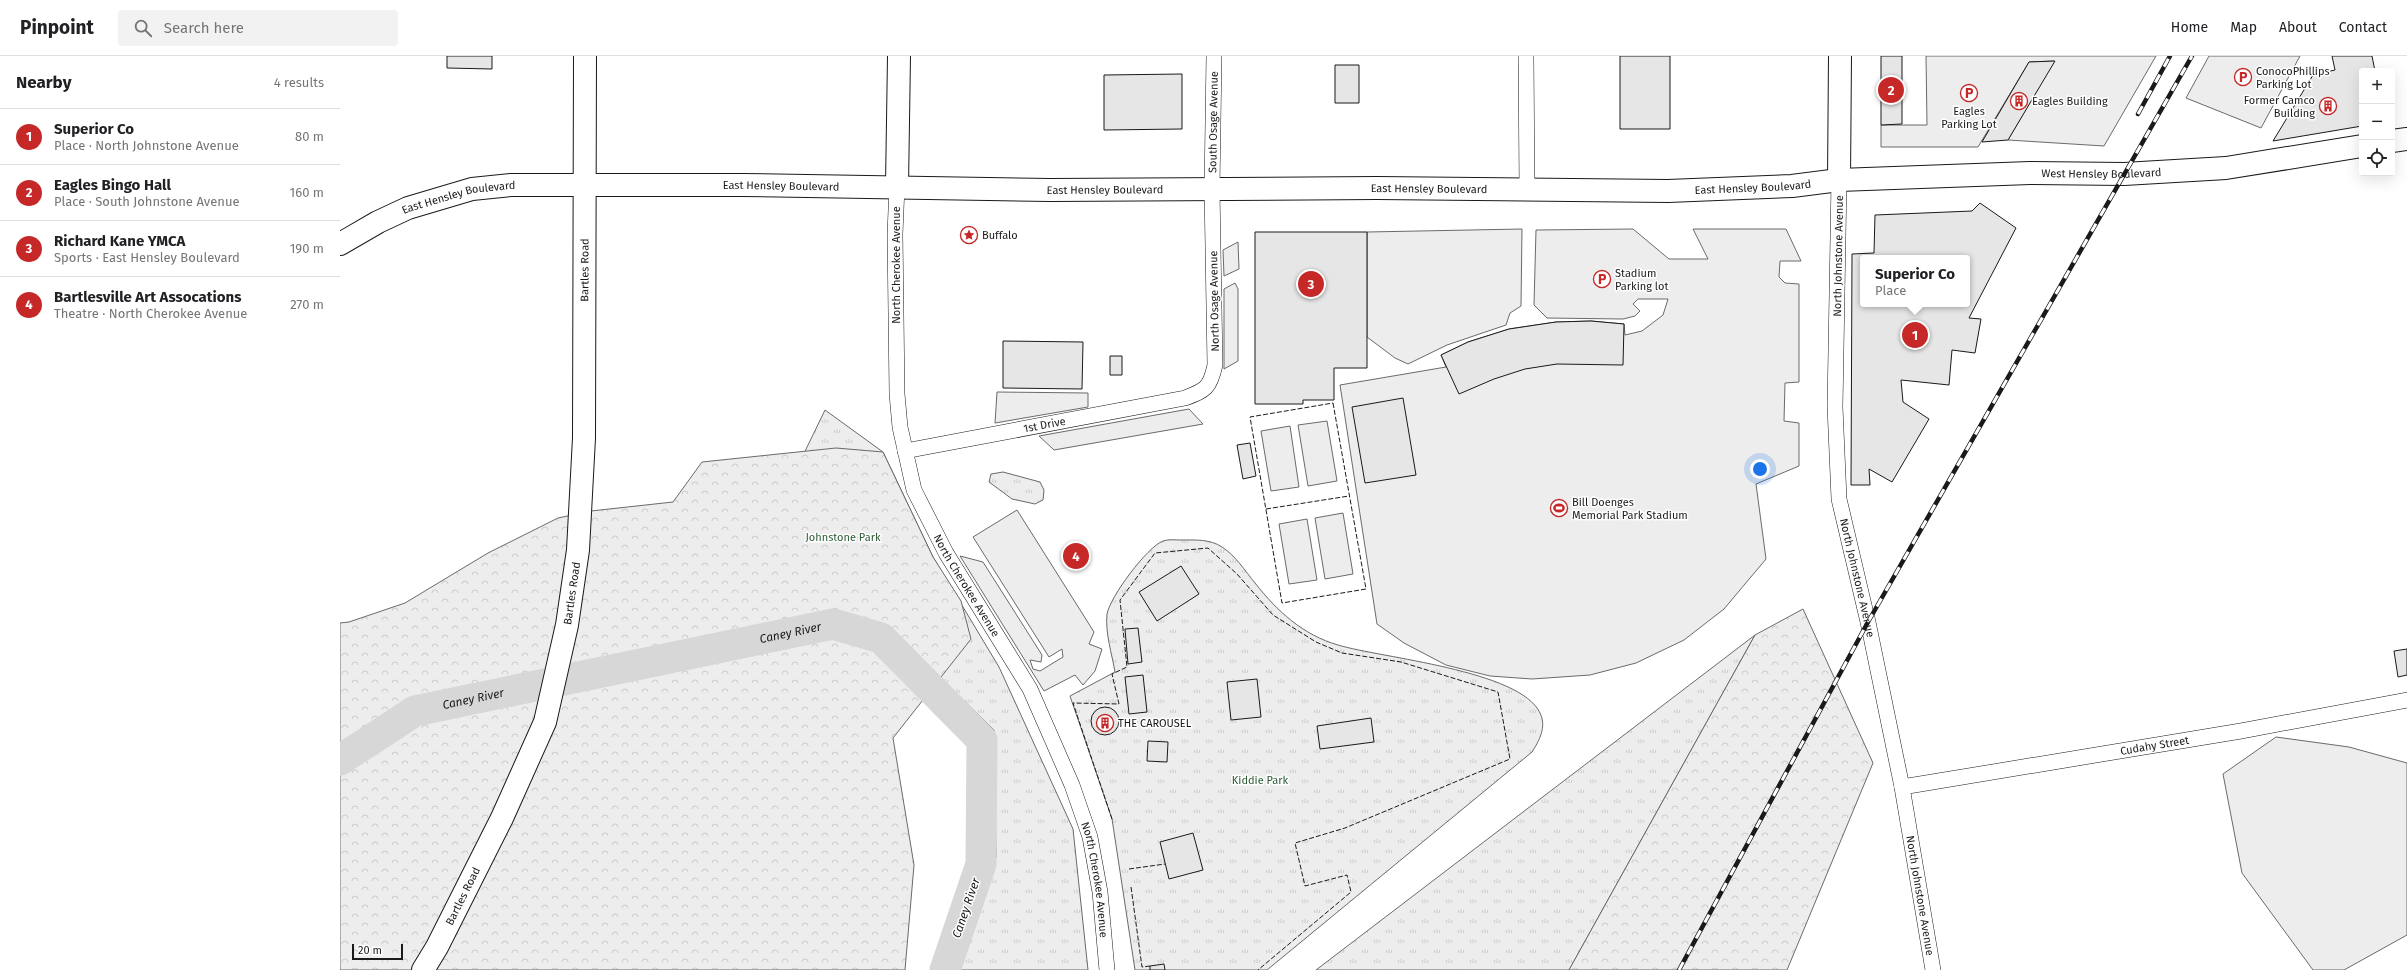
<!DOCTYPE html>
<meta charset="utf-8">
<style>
body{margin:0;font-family:"Fira Sans",sans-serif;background:#f2f2f2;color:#202124}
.controls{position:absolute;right:12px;top:12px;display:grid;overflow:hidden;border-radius:4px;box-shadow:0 4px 16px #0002}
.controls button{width:36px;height:36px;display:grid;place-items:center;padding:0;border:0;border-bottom:1px solid #e0e0e0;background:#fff;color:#202124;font:20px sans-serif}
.scale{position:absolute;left:12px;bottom:10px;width:51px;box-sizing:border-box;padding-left:4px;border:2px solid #1a1a1a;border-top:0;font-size:11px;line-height:14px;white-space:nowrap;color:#1a1a1a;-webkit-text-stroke:3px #fff;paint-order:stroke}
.you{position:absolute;left:1420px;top:413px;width:14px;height:14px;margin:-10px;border:3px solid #fff;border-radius:50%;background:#1a73e8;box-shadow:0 0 0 6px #1a73e833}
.badge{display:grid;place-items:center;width:26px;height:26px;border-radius:50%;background:#c62828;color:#fff;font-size:13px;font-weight:700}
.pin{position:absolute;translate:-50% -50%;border:2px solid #fff;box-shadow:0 1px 4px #0006}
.popup{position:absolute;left:1520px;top:199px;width:110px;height:52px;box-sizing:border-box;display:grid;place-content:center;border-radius:4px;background:#fff;filter:drop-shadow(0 1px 3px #0005);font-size:13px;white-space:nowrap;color:#757577}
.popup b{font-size:15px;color:#202124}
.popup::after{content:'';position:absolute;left:50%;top:100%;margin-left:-8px;border:8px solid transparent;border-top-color:#fff}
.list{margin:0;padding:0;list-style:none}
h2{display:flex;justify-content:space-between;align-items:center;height:52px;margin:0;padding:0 16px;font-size:17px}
h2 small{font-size:13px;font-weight:400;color:#757577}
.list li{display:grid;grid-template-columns:26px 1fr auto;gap:12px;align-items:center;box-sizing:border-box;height:56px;padding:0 16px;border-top:1px solid #e0e0e0}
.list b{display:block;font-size:15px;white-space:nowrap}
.list p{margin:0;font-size:13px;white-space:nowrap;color:#757577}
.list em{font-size:13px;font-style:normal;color:#757577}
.icon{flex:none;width:22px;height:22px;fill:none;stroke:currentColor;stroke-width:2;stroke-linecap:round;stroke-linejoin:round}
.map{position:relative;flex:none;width:2067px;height:914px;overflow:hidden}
header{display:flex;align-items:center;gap:24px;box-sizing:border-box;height:56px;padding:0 20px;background:#fff;border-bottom:1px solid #e0e0e0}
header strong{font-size:19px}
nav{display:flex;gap:22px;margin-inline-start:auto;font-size:14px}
.search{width:280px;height:36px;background:#f2f2f2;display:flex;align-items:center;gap:10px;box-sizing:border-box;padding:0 14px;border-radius:4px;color:#757577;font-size:15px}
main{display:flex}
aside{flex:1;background:#fff}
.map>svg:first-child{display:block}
.grass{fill:url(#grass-tufts);stroke:#6a6a6a}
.forest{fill:url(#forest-crowns);stroke:#6a6a6a}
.built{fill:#ededed;stroke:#6a6a6a}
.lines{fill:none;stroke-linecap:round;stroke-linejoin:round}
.river{stroke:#d7d7d7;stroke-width:31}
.building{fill:#e6e6e6;stroke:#1a1a1a;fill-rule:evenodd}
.street-casing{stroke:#1a1a1a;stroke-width:16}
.secondary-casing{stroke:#1a1a1a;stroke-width:24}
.street{stroke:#fff;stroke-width:15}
.secondary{stroke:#fff;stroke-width:22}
.rail-casing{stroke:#1a1a1a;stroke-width:4.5}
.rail{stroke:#fff;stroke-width:3;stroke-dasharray:9;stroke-linecap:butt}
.fence{stroke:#1a1a1a;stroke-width:1;stroke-dasharray:5 2;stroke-linecap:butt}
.labels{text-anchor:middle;stroke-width:3;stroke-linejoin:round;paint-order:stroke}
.poi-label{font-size:11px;fill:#1a1a1a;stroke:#fff;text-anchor:start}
.street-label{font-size:11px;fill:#1a1a1a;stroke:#fff}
.park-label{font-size:11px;fill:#2b5a34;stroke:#fff}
.water-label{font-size:12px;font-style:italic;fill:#1a1a1a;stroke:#fff}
</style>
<header>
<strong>Pinpoint</strong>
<div class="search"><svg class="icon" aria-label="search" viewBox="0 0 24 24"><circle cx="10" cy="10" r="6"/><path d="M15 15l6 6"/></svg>Search here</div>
<nav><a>Home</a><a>Map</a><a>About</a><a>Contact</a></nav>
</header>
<main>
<aside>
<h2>Nearby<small>4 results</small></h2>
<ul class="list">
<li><span class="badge">1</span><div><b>Superior Co</b><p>Place · North Johnstone Avenue</p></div><em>80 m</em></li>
<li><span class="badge">2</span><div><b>Eagles Bingo Hall</b><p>Place · South Johnstone Avenue</p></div><em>160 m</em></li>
<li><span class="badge">3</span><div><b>Richard Kane YMCA</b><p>Sports · East Hensley Boulevard</p></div><em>190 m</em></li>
<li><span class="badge">4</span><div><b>Bartlesville Art Assocations</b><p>Theatre · North Cherokee Avenue</p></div><em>270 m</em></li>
</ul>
</aside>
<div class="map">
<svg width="2067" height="914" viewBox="0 0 2067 914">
<defs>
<pattern id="grass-tufts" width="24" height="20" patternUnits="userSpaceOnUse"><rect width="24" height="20" fill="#ededed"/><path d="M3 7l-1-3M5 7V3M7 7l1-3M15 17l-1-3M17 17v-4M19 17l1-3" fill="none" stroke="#cbcbcb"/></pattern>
<pattern id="forest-crowns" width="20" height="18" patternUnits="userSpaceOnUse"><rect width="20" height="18" fill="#ededed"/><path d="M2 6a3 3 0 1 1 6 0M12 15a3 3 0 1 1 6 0" fill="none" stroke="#cbcbcb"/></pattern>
</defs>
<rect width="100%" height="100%" fill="#fff"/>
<path class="grass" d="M485,354L543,396L593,501L659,611L733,773L748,914H619L656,801L654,674L543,566L377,577Z
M663,416L700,426L704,434L703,444L695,448L672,443L649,426L651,418Z
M841,484C856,484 870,483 882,491C896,500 905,515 915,527C937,555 963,579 998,589C1041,602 1180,614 1200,657C1207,671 1199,685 1192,696L927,914H795L772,763L730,640L775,616C772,598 765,577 767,558C770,541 807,491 823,485C828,483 836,484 841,484Z
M1415,579L1229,914H976Z"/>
<path class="forest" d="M496,392L543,396L593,501L621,545L631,583L553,682L574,809L565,914H0V567L9,566L65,547L148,497L218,462L251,455L333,446L362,406Z
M1463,553L1533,707L1447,914H1229L1415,579Z"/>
<path class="built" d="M1586,0H1816L1764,90L1668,84L1714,5L1689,6L1638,91H1541V69H1587Z
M1869,0H1960L1921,72L1846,42Z
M1182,173L1181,250L1170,257L1166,269L1107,289L1068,308L1055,302L1027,281V176Z
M1293,173L1329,203H1368L1353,173H1446L1461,205H1440L1439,221L1445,227L1459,228V326L1445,327L1444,365L1459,367V410L1416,428L1426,503L1384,553L1344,584L1296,607L1250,619L1192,623L1150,620L1106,609L1064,587L1037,568L1000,329L1106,311L1101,299L1128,286L1169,273L1216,266L1251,265L1284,268L1285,279L1302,275L1323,259L1328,243H1298L1293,248L1300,255L1295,260L1283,263L1207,262L1194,249L1196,174Z
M898,186L899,213L884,220L883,194Z
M895,227L898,233V305L884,313V233Z
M657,336L748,337V351L655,367Z
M849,353L863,368L714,394L699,380Z
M987,365L997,425L968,430L958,369Z
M950,370L959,431L931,435L921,375Z
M677,454L754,576L749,588L762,593L755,615L743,629L735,619L704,635L620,500L643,506L702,599L701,606L690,604L693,613L700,615L723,601L722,593L709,601L633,481Z
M1003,457L1013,518L985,523L975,462Z
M967,463L977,524L949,528L939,468Z
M1936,681L2009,691L2067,707V879L2004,914H1973L1902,817L1883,718Z"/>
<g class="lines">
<path class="river" id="s1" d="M0,704L75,655L493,568L541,582L642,684L641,808L605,914"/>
</g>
<path class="building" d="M107,0H152V13L107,12Z
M1280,0H1330V73H1280Z
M1541,0H1562V68L1541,69Z
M1992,0H2032L2035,15H2022V70L1933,85L1973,19L1995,14Z
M1715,5L1668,84L1642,86L1689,6Z
M995,9H1019V47H995Z
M842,18V73L764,74V19Z
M1640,147L1676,172L1629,262L1641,263L1635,297L1612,294L1609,329L1561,324L1563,346L1589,363L1552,426L1529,413L1530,429H1511L1512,198L1534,197L1535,159L1632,155ZM1523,202H1627V248H1523Z
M915,176H1027V312H994V344H963V348H915Z
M1251,265L1284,268L1283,309L1217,308L1185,313L1154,323L1119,338L1101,299L1128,286L1169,273L1216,266Z
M663,285L743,286L742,333L663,332Z
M770,300H782V319H770Z
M1063,342L1076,419L1025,427L1012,351Z
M910,387L916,420L903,423L897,389Z
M841,510L859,538L817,565L799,536Z
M798,572L802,606L788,608L785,573Z
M2067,593V619L2058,621L2054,595Z
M803,619L807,656L789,658L785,621Z
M917,623L921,661L891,664L887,626Z
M751 665a14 14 0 1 1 28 0a14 14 0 1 1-28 0Z
M1031,662L1034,686L980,693L977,670Z
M808,685L828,686L827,706L807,705Z
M853,777L863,814L829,823L820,786Z
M824,908L825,914H810V910Z"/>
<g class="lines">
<g class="street-casing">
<g id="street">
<path d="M1186,0L1187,133"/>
<path id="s2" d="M1499,124L1495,351L1499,443L1528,566L1562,731L1593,914"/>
<path id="s3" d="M557,130L555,178L557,338L560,371L574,434L606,497L690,633L732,729L750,781L760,836L767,914"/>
<path id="s4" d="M565,395L845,342C866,334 870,332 875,309L872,133L874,0"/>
<path id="s5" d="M1562,731L1901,675L2067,644"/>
</g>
</g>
<g class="secondary-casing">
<g id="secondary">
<path d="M2052,85L2067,83"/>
<path d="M1499,124L1500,0"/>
<path d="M557,130L559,0"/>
<path id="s6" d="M0,188L38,166L68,152L132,133L171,129H403L710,134L1037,132L1328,135L1452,130L1499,124L1690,117L1784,118L1886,112L2022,90"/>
<path id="s7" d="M83,914L97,891L162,762L205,666L227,569L238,494L244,382L245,0"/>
</g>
</g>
<use href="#street" class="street"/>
<use href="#secondary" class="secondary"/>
<g class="rail-casing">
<path id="rail" d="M1798,58L1830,0
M1339,914L1528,566L1852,0"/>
</g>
<use href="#rail" class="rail"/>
<path class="fence" d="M993,347L1026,533L942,547L910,361Z
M926,453L1009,440
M772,763L733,647L779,648L772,618L787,611L780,544L815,497L868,492L897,518L933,559L976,586L1002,597L1061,606L1158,636L1170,703L1005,772L955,787L965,830L1007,819L1011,836L918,914
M789,813L825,808
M791,831L802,911L810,910"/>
</g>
<defs>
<g id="parking-ring" transform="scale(0.9)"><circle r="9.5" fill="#fff" stroke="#c62828" stroke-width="1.5"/><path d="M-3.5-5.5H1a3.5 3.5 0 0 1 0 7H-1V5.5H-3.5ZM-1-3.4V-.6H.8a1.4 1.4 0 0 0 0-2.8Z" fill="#c62828"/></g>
<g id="building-ring" transform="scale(0.9)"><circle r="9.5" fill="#fff" stroke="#c62828" stroke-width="1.5"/><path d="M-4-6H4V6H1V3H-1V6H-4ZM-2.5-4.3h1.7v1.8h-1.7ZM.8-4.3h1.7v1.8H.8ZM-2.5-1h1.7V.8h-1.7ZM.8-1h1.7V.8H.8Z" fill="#c62828"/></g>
<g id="sight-ring" transform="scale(0.9)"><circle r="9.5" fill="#fff" stroke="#c62828" stroke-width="1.5"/><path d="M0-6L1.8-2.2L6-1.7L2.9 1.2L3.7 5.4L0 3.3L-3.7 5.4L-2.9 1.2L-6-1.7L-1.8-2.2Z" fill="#c62828"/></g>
<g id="stadium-ring" transform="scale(0.9)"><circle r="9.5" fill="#fff" stroke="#c62828" stroke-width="1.5"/><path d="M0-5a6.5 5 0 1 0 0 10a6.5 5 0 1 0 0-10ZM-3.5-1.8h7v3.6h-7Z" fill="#c62828"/></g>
</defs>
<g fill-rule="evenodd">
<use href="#parking-ring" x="1903" y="21"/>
<use href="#parking-ring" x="1629" y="37"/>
<use href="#building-ring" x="1679" y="45"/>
<use href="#building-ring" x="1988" y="50"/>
<use href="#sight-ring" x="629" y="179"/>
<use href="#parking-ring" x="1262" y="223"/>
<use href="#stadium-ring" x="1219" y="452"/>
<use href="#building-ring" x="765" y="667"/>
</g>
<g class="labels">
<g class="poi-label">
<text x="1916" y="19">ConocoPhillips<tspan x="1916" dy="13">Parking Lot</tspan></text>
<text x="1975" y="48" text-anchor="end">Former Camco<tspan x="1975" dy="13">Building</tspan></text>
<text x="1692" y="49">Eagles Building</text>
<text x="1629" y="59" text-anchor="middle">Eagles<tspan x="1629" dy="13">Parking Lot</tspan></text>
<text x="642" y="183">Buffalo</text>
<text x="1275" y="221">Stadium<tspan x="1275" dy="13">Parking lot</tspan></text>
<text x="1232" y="450">Bill Doenges<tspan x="1232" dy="13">Memorial Park Stadium</tspan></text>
<text x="778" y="671">THE CAROUSEL</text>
</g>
<g class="street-label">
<text dy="4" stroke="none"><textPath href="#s4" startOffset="576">South Osage Avenue</textPath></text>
<text dy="4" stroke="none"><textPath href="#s6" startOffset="1774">West Hensley Boulevard</textPath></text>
<text dy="4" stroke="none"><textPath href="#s6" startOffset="453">East Hensley Boulevard</textPath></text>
<text dy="4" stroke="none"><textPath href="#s6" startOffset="1425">East Hensley Boulevard</textPath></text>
<text dy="4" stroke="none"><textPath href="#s6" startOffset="777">East Hensley Boulevard</textPath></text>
<text dy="4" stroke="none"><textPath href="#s6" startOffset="1101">East Hensley Boulevard</textPath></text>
<text dy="4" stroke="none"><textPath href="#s6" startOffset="129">East Hensley Boulevard</textPath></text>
<text transform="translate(1498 200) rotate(-89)" y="4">North Johnstone Avenue</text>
<text transform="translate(556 209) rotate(-90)" y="4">North Cherokee Avenue</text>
<text dy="4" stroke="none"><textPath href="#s7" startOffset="732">Bartles Road</textPath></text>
<text transform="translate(874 245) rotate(-91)" y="4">North Osage Avenue</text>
<text dy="4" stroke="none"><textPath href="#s4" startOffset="142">1st Drive</textPath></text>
<text dy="4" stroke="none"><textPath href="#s2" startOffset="400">North Johnstone Avenue</textPath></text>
<text dy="4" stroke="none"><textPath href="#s3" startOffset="415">North Cherokee Avenue</textPath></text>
<text dy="4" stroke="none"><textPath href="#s7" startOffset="408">Bartles Road</textPath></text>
<text dy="4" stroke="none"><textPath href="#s5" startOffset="256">Cudahy Street</textPath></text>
<text dy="4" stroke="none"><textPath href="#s3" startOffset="739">North Cherokee Avenue</textPath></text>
<text dy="4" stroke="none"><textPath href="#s2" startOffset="724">North Johnstone Avenue</textPath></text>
<text dy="4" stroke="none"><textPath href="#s7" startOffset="84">Bartles Road</textPath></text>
</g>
<g class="park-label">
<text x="503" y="485">Johnstone Park</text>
<text x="920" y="728">Kiddie Park</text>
</g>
<g class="water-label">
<text dy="4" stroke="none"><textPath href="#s1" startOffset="473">Caney River</textPath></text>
<text dy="4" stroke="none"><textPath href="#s1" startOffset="149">Caney River</textPath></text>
<text transform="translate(626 852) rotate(-71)" y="4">Caney River</text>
</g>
</g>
</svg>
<div class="controls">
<button>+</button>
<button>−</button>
<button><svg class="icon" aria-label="locate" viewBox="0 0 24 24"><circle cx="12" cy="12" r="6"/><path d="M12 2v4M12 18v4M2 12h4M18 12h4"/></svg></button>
</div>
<div class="scale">20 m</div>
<div class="you"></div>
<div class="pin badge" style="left:1575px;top:279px">1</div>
<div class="popup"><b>Superior Co</b>Place</div>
<div class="pin badge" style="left:1551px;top:34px">2</div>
<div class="pin badge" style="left:971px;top:228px">3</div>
<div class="pin badge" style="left:736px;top:500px">4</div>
</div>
</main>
